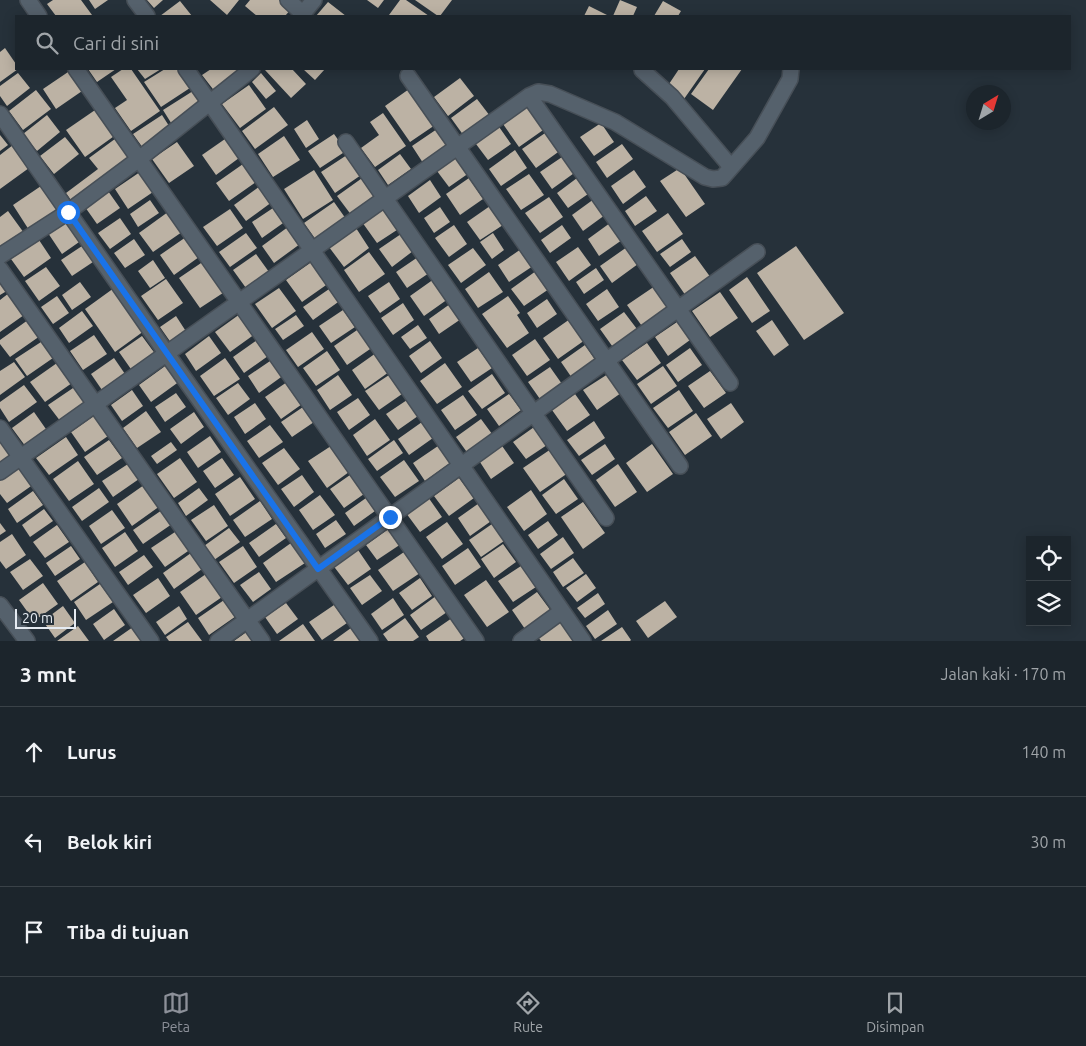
<!DOCTYPE html>
<html lang="id">
<meta charset="utf-8">
<style>
body{margin:0;font-family:Ubuntu,sans-serif;background:#293138;color:#f1f3f6}
.controls{position:absolute;right:15px;bottom:15px;display:grid;overflow:hidden;border-radius:0px;box-shadow:0 2px 12px #0003}
.controls button{width:45px;height:45px;display:grid;place-items:center;padding:0;border:0;border-bottom:1px solid #3a4248;background:#1c252c;color:#f1f3f6;font:25px sans-serif}
.compass{position:absolute;left:966px;top:85px;width:45px;height:45px;border-radius:50%;background:#1c252c;box-shadow:0 2px 12px #0003;rotate:38deg}
.scale{position:absolute;left:15px;bottom:12px;width:61px;box-sizing:border-box;padding-left:5px;border:2px solid #e5ebf2;border-top:0;font-size:14px;line-height:18px;white-space:nowrap;color:#e5ebf2;-webkit-text-stroke:4px #26313a;paint-order:stroke}
.stop{position:absolute;width:15px;height:15px;margin:-11px;border:4px solid #1a73e8;border-radius:50%;background:#fff}
.stop.end{background:#1a73e8;border-color:#fff;box-shadow:0 1px 5px #0008}
.list{margin:0;padding:0;list-style:none}
h2{display:flex;justify-content:space-between;align-items:center;height:65px;margin:0;padding:0 20px;font-size:21px}
h2 small{font-size:16px;font-weight:400;color:#a0a5a9}
.list li{display:grid;grid-template-columns:32px 1fr auto;gap:15px;align-items:center;box-sizing:border-box;height:90px;padding:0 20px;border-top:1px solid #3a4248}
.list b{display:block;font-size:19px;white-space:nowrap}
.list em{font-size:16px;font-style:normal;color:#a0a5a9}
.icon{flex:none;width:28px;height:28px;fill:none;stroke:currentColor;stroke-width:2;stroke-linecap:round;stroke-linejoin:round}
.map{position:relative;flex:none;width:1086px;height:641px;overflow:hidden}
.search{position:absolute;background:#1c252c;box-shadow:0 2px 12px #0003;left:15px;right:15px;top:15px;height:55px;display:flex;align-items:center;gap:12px;box-sizing:border-box;padding:0 18px;border-radius:0px;color:#a0a5a9;font-size:19px}
.sheet{height:335px;background:#1c252c}
nav{display:flex;justify-content:space-around;align-items:center;box-sizing:border-box;height:70px;border-top:1px solid #3a4248;background:#1c252c;font-size:14px;color:#a0a5a9}
nav a{display:grid;justify-items:center;gap:2px}
nav .on{color:#8c9099}
.map>svg:first-child{display:block}
.building{fill:#bcb2a4}
.lines{fill:none;stroke-linecap:round;stroke-linejoin:round}
.street-casing{stroke:#474f57;stroke-width:18}
.secondary-casing{stroke:#474f57;stroke-width:18}
.street{stroke:#55616c;stroke-width:15}
.secondary{stroke:#55616c;stroke-width:15}
.route{stroke:#1a73e8;stroke-width:6}
</style>
<div class="map">
<svg width="1086" height="641" viewBox="0 0 1086 641">
<rect width="100%" height="100%" fill="#26313a"/>
<path class="building" d="M53,0H81L92,15L56,16L47,4Z
M89,0H108L95,9Z
M147,0H163L154,8Z
M210,0H239L227,15Z
M250,0H282L292,8L285,16H257L245,6Z
M367,0H384L378,8Z
M400,0H406L429,16H391L389,15Z
M415,0H452L440,16H438Z
M620,0L637,7L633,16H613Z
M180,1L192,16H160Z
M663,1L681,11L678,16H654Z
M328,2L346,16H316Z
M589,6L609,16H584Z
M5,48L16,64V69H18L0,82V52Z
M88,69H116L97,82Z
M123,69H131L160,111L131,131L115,108L127,100L111,77Z
M137,69H161L145,79Z
M165,69H181L193,86L161,107L144,82Z
M211,69H239L242,74L216,93L202,75Z
M266,69H292L306,84L291,98L265,70Z
M303,69H325L315,80Z
M679,69H705L684,99L667,87Z
M709,69H742L713,110L691,94Z
M71,70L85,89L56,109L43,89Z
M18,73L30,88L7,106L0,96V86Z
M261,73L276,91L266,99L252,82Z
M460,78L474,96L448,116L434,97Z
M249,85L266,109L240,128L222,104Z
M412,87L438,123L410,142L385,106Z
M36,90L51,109L23,130L9,111Z
M193,91L203,107L173,126L163,110Z
M477,99L490,116L464,136L451,118Z
M530,105L546,128L519,147L503,124Z
M274,107L288,125L255,149L242,131Z
M98,108L117,134L85,157L66,130Z
M383,113L406,146L375,167L361,148L379,135L370,122Z
M47,115L60,132L37,151L23,134Z
M162,115L171,129L143,148L133,134Z
M307,120L319,139L306,148L294,129Z
M601,123L614,142L594,156L580,137Z
M497,124L511,144L488,160L473,140Z
M440,127L454,146L425,166L412,146Z
M548,131L561,150L536,168L522,149Z
M334,134L346,151L320,168L308,151Z
M0,135L8,145L0,151Z
M119,136L133,154L103,176L106,180L73,203L66,193L98,169L89,158Z
M284,136L300,160L273,177L258,154Z
M65,137L79,154L54,174L40,156Z
M225,139L239,158L216,175L202,155Z
M177,142L194,166L169,183L152,159Z
M622,144L633,159L607,178L596,162Z
M13,145L29,168L0,189V155Z
M515,150L527,168L501,186L489,169Z
M350,153L364,173L335,193L321,172Z
M400,154L411,169L388,185L378,170Z
M565,155L577,171L552,189L540,172Z
M458,156L469,173L449,187L437,171Z
M243,164L256,182L229,201L216,183Z
M680,168L705,204L686,217L660,181Z
M314,170L333,200L303,219L284,189Z
M634,170L646,187L623,204L611,186Z
M140,172L153,192L128,209L115,189Z
M529,174L544,195L521,210L506,189Z
M365,176L380,196L352,216L337,196Z
M469,178L483,199L460,215L446,194Z
M577,178L588,194L568,208L557,193Z
M430,180L441,197L419,213L408,196Z
M41,186L58,211L29,230L13,205Z
M260,186L272,202L246,221L234,205Z
M108,191L120,208L97,224L85,207Z
M646,196L657,211L635,226L625,211Z
M549,197L563,217L540,233L525,213Z
M594,199L605,215L583,231L572,215Z
M150,200L159,213L138,227L130,214Z
M334,202L346,219L316,240L304,223Z
M276,206L286,221L262,238L252,222Z
M385,206L400,228L377,243L362,222Z
M490,206L503,225L480,240L467,222Z
M440,207L450,222L434,233L424,218Z
M230,209L243,228L217,246L203,227Z
M8,211L24,233L0,251V217Z
M168,212L182,232L153,252L139,233Z
M668,213L683,234L657,252L642,231Z
M120,218L131,234L110,249L98,233Z
M67,220L82,240L62,254L48,233Z
M610,223L622,240L599,256L588,239Z
M454,225L467,244L449,257L435,238Z
M562,225L571,238L550,253L541,240Z
M288,227L300,244L274,263L262,246Z
M356,228L369,248L344,267L329,247Z
M246,233L257,248L230,267L219,252Z
M493,233L504,250L492,259L480,242Z
M401,234L413,251L392,267L379,249Z
M186,237L199,257L174,275L160,255Z
M134,239L145,255L125,268L114,253Z
M682,239L691,252L670,267L660,254Z
M39,240L51,258L24,277L11,259Z
M85,244L96,260L72,276L61,260Z
M796,246L844,313L804,340L757,273Z
M524,247L536,264L509,282L498,265Z
M578,247L591,265L569,281L556,262Z
M627,247L638,264L612,283L600,266Z
M473,248L486,265L461,283L448,265Z
M369,252L385,274L359,292L344,270Z
M256,254L269,272L246,288L233,270Z
M695,256L711,278L686,296L670,273Z
M418,257L429,273L407,288L396,272Z
M153,260L165,278L150,288L138,271Z
M204,261L226,291L200,308L179,278Z
M313,261L329,283L302,302L286,280Z
M46,267L60,286L39,301L25,281Z
M596,268L604,280L584,294L576,282Z
M536,271L549,289L524,306L511,289Z
M489,272L503,292L478,308L465,289Z
M0,275L10,289L0,295Z
M747,277L770,311L752,323L729,290Z
M166,279L183,303L158,320L141,296Z
M434,279L448,299L424,316L410,296Z
M80,282L91,297L72,310L62,295Z
M389,282L400,299L380,313L368,296Z
M655,286L672,310L644,329L627,305Z
M332,287L341,300L313,320L303,307Z
M114,288L144,331L115,352L85,309Z
M279,288L296,311L272,328L255,304Z
M607,289L619,307L598,321L586,304Z
M720,292L738,318L710,337L692,311Z
M9,293L24,315L0,332V300Z
M57,296L69,313L53,324L41,307Z
M508,296L520,313L517,315L529,333L507,348L482,314Z
M547,299L557,314L537,328L527,313Z
M403,303L414,320L393,335L381,318Z
M450,304L461,319L439,334L429,319Z
M343,310L355,327L331,343L319,326Z
M82,311L93,326L69,343L59,328Z
M624,312L640,333L615,350L600,329Z
M240,314L255,334L230,352L215,332Z
M296,315L304,326L283,340L275,329Z
M176,316L189,336L174,347L160,327Z
M570,319L585,340L558,359L543,338Z
M28,320L40,336L10,357L0,344V340Z
M772,320L789,345L774,356L756,331Z
M677,322L690,340L668,356L655,337Z
M418,325L427,338L410,349L401,337Z
M360,328L373,347L347,365L334,346Z
M312,332L324,349L298,367L286,350Z
M94,335L107,354L83,370L70,351Z
M142,336L156,355L133,372L119,352Z
M209,336L221,353L196,371L185,354Z
M535,339L550,360L527,376L512,355Z
M257,340L268,356L244,373L233,357Z
M430,341L442,358L421,373L409,356Z
M41,342L53,358L27,376L15,359Z
M647,343L661,363L637,380L622,360Z
M585,345L596,361L572,378L561,362Z
M478,348L492,368L471,382L457,362Z
M690,348L702,365L678,382L666,365Z
M327,351L340,370L316,386L303,368Z
M376,353L389,372L365,389L352,370Z
M114,358L125,374L102,390L91,374Z
M225,358L240,379L214,396L200,376Z
M273,359L284,375L259,393L248,376Z
M14,362L25,377L0,395V371Z
M57,363L72,383L45,402L30,382Z
M445,363L462,387L437,404L420,381Z
M168,364L180,381L151,402L139,385Z
M663,366L677,386L651,404L637,384Z
M550,367L562,384L540,399L528,382Z
M710,371L726,393L704,408L688,386Z
M492,374L505,393L482,409L468,391Z
M608,374L621,393L597,410L583,390Z
M338,375L352,395L330,410L317,390Z
M389,375L402,394L379,410L365,391Z
M290,380L305,402L281,419L265,397Z
M238,383L250,399L228,415L216,398Z
M24,385L37,402L9,422L0,408V402Z
M76,386L91,407L64,426L48,405Z
M132,390L143,406L122,421L111,405Z
M679,390L693,411L668,428L653,408Z
M176,393L186,407L165,422L155,407Z
M509,394L521,410L499,426L487,409Z
M575,394L590,415L567,431L552,410Z
M463,395L477,415L455,430L441,410Z
M358,398L370,415L349,430L337,412Z
M407,400L418,416L398,430L386,414Z
M255,403L266,419L245,434L234,417Z
M731,403L744,422L721,439L707,419Z
M303,407L314,422L292,437L281,422Z
M146,411L161,432L137,448L123,428Z
M34,412L48,432L26,447L12,428Z
M194,412L204,427L181,444L170,429Z
M696,413L712,436L685,455L669,432Z
M94,416L108,436L85,452L71,432Z
M375,419L390,440L367,456L353,435Z
M481,419L495,438L469,455L456,437Z
M594,421L605,438L579,456L567,440Z
M422,422L433,438L409,455L398,439Z
M270,425L283,442L259,458L247,441Z
M537,425L550,443L526,459L513,442Z
M210,436L221,452L198,468L187,452Z
M66,437L78,455L49,475L36,458Z
M109,440L122,458L97,475L84,457Z
M394,440L403,453L377,471L368,459Z
M0,441L13,459L0,468Z
M171,442L177,450L157,464L151,456Z
M500,443L514,463L491,479L478,459Z
M605,444L615,459L592,475L581,460Z
M652,444L673,474L647,492L626,463Z
M331,446L349,472L327,488L308,461Z
M438,446L450,463L425,481L413,463Z
M284,448L300,469L278,485L262,463Z
M551,449L568,473L540,492L523,468Z
M180,458L197,482L174,498L157,474Z
M222,458L234,475L215,488L203,471Z
M404,460L419,481L395,497L380,477Z
M78,461L94,484L69,501L53,479Z
M128,464L139,479L113,497L102,481Z
M618,464L637,492L615,507L596,480Z
M21,465L34,484L7,503L0,494V479Z
M302,475L314,492L294,507L281,489Z
M350,475L364,494L344,508L330,489Z
M240,477L255,499L230,516L215,494Z
M459,478L474,498L449,516L434,496Z
M564,479L578,499L556,514L542,495Z
M144,485L160,506L132,526L117,504Z
M99,488L109,502L82,521L72,507Z
M199,488L208,500L186,516L178,503Z
M531,490L547,514L524,531L507,507Z
M33,491L43,505L17,523L8,509Z
M320,495L335,515L313,530L299,510Z
M428,497L442,517L420,532L406,513Z
M366,498L375,511L354,526L345,513Z
M260,501L272,519L245,537L233,520Z
M482,501L494,519L470,536L458,518Z
M583,502L605,533L583,549L561,517Z
M214,505L228,526L206,541L191,520Z
M44,509L53,521L30,537L22,525Z
M112,510L125,528L101,544L89,526Z
M162,510L172,524L143,544L133,530Z
M336,520L346,534L325,548L316,534Z
M548,521L558,535L538,549L528,535Z
M447,522L463,544L442,559L426,537Z
M0,523L6,531L0,535Z
M276,524L286,538L259,557L249,543Z
M492,524L504,541L481,557L469,540Z
M57,525L69,542L45,558L33,542Z
M229,528L240,542L214,560L204,546Z
M390,528L401,544L377,560L366,545Z
M178,530L191,549L165,567L151,548Z
M125,532L138,551L115,567L102,548Z
M12,534L26,555L6,569L0,561V542Z
M563,537L574,553L551,569L540,554Z
M291,543L305,563L276,582L263,563Z
M503,544L516,562L494,578L481,559Z
M71,546L80,559L55,576L46,563Z
M243,546L257,567L234,583L219,562Z
M356,547L371,569L348,585L332,564Z
M468,548L481,567L455,585L442,566Z
M404,552L420,573L393,591L378,570Z
M191,553L202,569L174,589L163,573Z
M144,555L153,567L128,585L119,572Z
M573,558L584,573L563,587L553,572Z
M30,559L43,576L23,590L10,572Z
M85,562L98,582L71,601L57,581Z
M521,566L536,587L513,602L498,581Z
M259,572L271,589L253,602L240,585Z
M206,574L222,597L196,615L180,592Z
M586,574L596,588L577,602L566,588Z
M370,575L382,591L362,605L350,588Z
M158,578L170,596L146,613L133,595Z
M420,578L432,596L412,610L399,593Z
M486,580L509,612L487,627L464,595Z
M43,583L58,604L34,621L19,600Z
M100,584L113,602L86,620L74,602Z
M537,592L551,611L525,629L512,610Z
M598,593L605,604L585,618L577,608Z
M436,596L447,612L421,630L410,615Z
M227,598L239,614L209,635L198,618Z
M393,598L404,615L382,630L371,614Z
M665,601L677,617L648,638L636,621Z
M286,603L298,619L277,634L265,617Z
M334,605L347,623L322,640L309,622Z
M63,606L75,623L55,638L43,621Z
M179,606L187,619L165,635L156,622Z
M114,609L125,625L104,640L93,624Z
M608,610L617,624L595,639L586,626Z
M405,618L419,637L413,641H388L383,634Z
M452,618L466,637L460,641H429L426,636Z
M188,622L202,641H169L166,637Z
M560,622L573,641H541L538,637Z
M303,624L315,641H279Z
M78,626L89,641H57Z
M133,627L143,641H113Z
M622,627L631,640L630,641H601Z
M351,628L361,641H333Z
M248,631L255,641H234Z"/>
<g class="lines">
<g class="street-casing">
<path id="street" d="M28,0L39,16
M135,0L147,16
M288,0L303,14
M301,16L314,0
M76,69L476,641
M186,69L210,103L583,641
M642,70L672,97L731,167
M408,76L680,466
M529,96L730,383
M0,114L167,354L370,641
M346,142L606,518
M0,256L68,212L139,159L252,69
M0,269L262,641
M0,428L151,641
M0,472L529,96L538,92L550,94L615,122L705,177L713,179L722,178L757,138L790,79L791,69
M218,641L757,252
M521,641L562,611"/>
</g>
<g class="secondary-casing">
<path id="secondary" d="M0,605L27,641"/>
</g>
<use href="#street" class="street"/>
<use href="#secondary" class="secondary"/>
</g>
<g class="lines">
<path class="route" d="M68,212L318,569L390,517"/>
</g>
</svg>
<div class="controls">
<button><svg class="icon" aria-label="locate" viewBox="0 0 24 24"><circle cx="12" cy="12" r="6"/><path d="M12 2v4M12 18v4M2 12h4M18 12h4"/></svg></button>
<button><svg class="icon" aria-label="layers" viewBox="0 0 24 24"><path d="M12 4l9 5-9 5-9-5zM3 14l9 5 9-5"/></svg></button>
</div>
<svg class="compass" viewBox="-18 -18 36 36"><path d="M0-13l5 13h-10z" fill="#e53935"/><path d="M0 13l5-13h-10z" fill="#a0a5a9"/></svg>
<div class="scale">20 m</div>
<div class="stop" style="left:68px;top:212px"></div>
<div class="stop end" style="left:390px;top:517px"></div>
<div class="search"><svg class="icon" aria-label="search" viewBox="0 0 24 24"><circle cx="10" cy="10" r="6"/><path d="M15 15l6 6"/></svg>Cari di sini</div>
</div>
<section class="sheet">
<h2>3 mnt<small>Jalan kaki · 170 m</small></h2>
<ul class="list">
<li><svg class="icon" aria-label="ahead" viewBox="0 0 24 24"><path d="M12 20V5M6 11l6-6 6 6"/></svg><div><b>Lurus</b></div><em>140 m</em></li>
<li><svg class="icon" aria-label="left" viewBox="0 0 24 24"><path d="M17 20v-9H6M10 6l-5 5 5 5"/></svg><div><b>Belok kiri</b></div><em>30 m</em></li>
<li><svg class="icon" aria-label="arrive" viewBox="0 0 24 24"><path d="M6 21V4h12l-3 4 3 4H6"/></svg><div><b>Tiba di tujuan</b></div></li>
</ul>
</section>
<nav>
<a class="on"><svg class="icon" aria-label="map" viewBox="0 0 24 24"><path d="M3 6l6-2 6 2 6-2v14l-6 2-6-2-6 2zM9 4v14M15 6v14"/></svg>Peta</a>
<a><svg class="icon" aria-label="directions" viewBox="0 0 24 24"><path d="M12 3l9 9-9 9-9-9zM9 14v-3h6M13 9l2 2-2 2"/></svg>Rute</a>
<a><svg class="icon" aria-label="saved" viewBox="0 0 24 24"><path d="M7 4h10v16l-5-4-5 4z"/></svg>Disimpan</a>
</nav>
